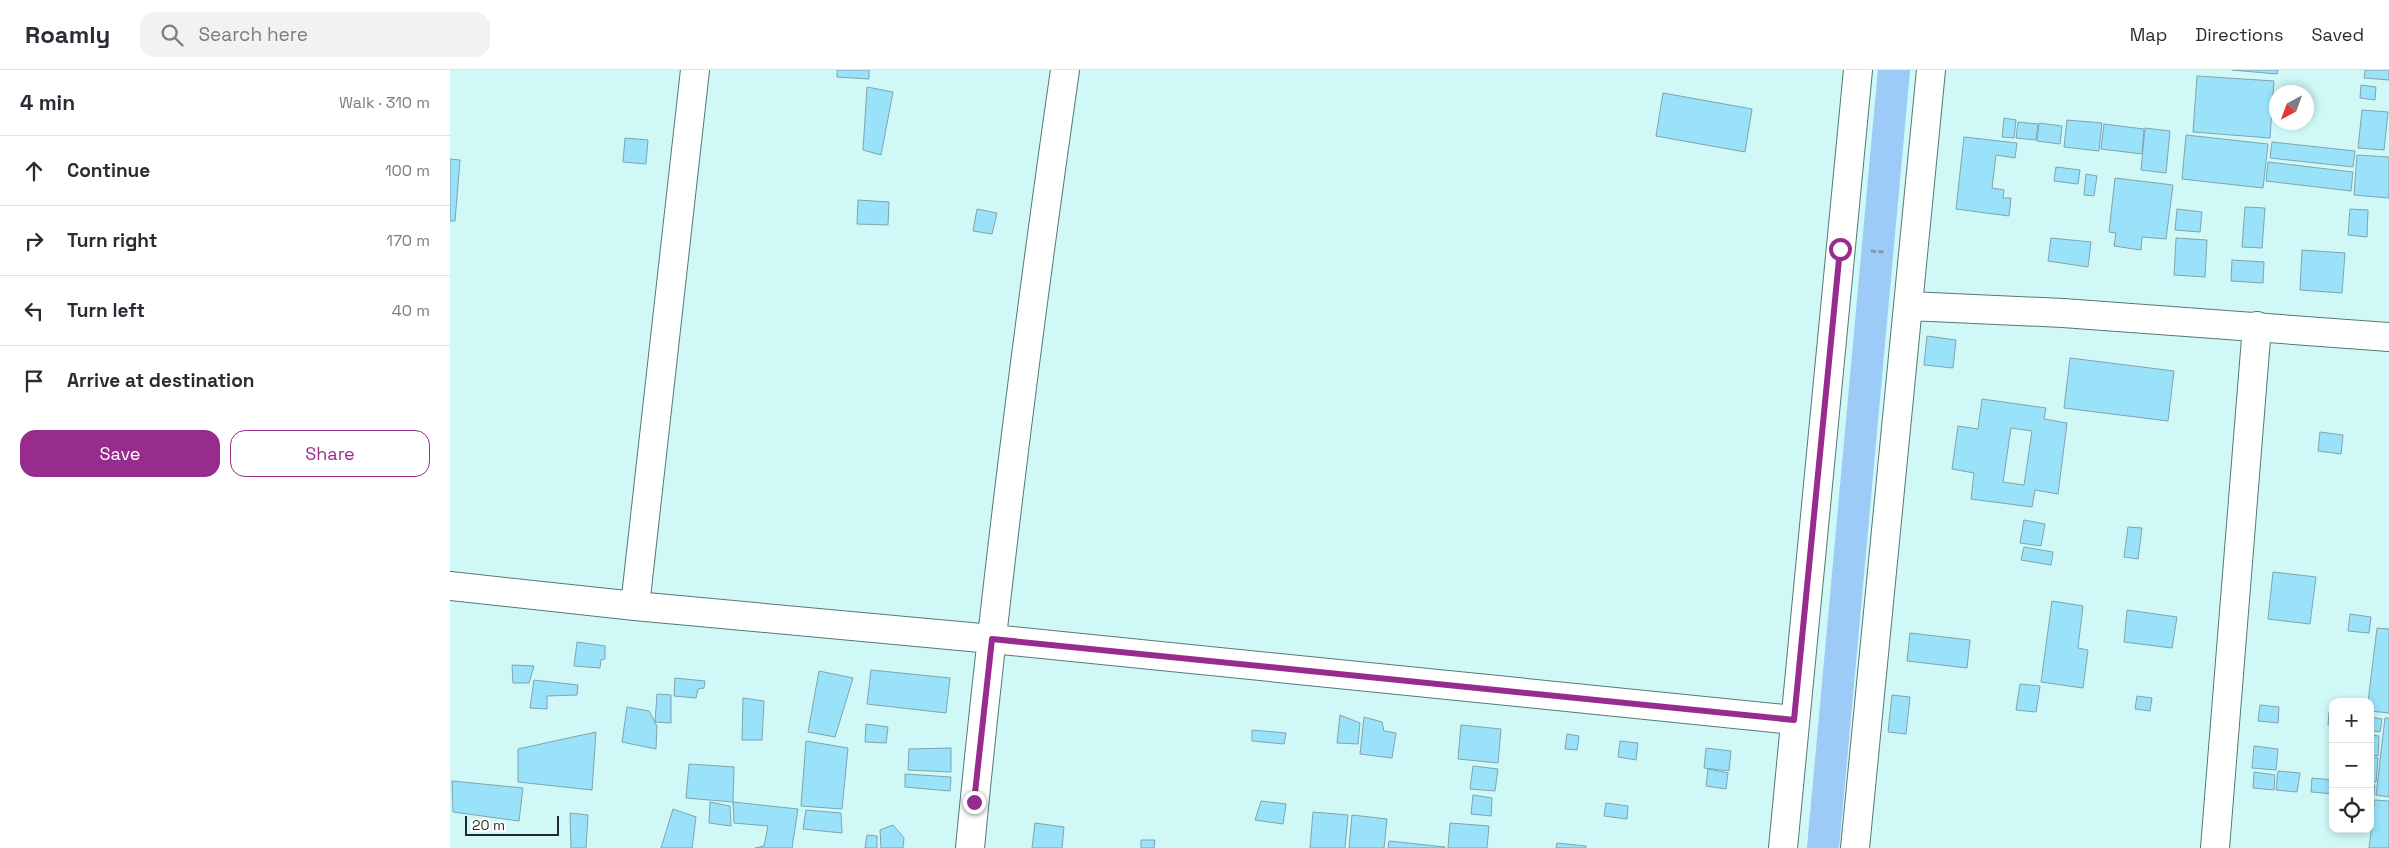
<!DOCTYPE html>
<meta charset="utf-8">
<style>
body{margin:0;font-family:"Space Grotesk",sans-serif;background:#f2f2f3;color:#2b2b33}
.controls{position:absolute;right:15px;bottom:15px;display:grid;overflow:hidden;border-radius:10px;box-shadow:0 2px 8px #0003}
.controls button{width:45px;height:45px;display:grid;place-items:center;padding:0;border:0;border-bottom:1px solid #e1e1e2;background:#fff;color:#2b2b33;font:25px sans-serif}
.compass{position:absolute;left:1819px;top:15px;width:45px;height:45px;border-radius:50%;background:#fff;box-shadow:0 2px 8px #0003;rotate:221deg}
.scale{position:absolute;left:15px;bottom:12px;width:94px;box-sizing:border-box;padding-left:5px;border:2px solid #1a2929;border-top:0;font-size:14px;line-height:18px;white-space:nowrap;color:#1a2929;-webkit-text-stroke:4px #fff;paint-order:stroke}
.stop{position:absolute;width:15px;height:15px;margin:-11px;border:4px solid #982c8e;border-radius:50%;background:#fff}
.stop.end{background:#982c8e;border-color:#fff;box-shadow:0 1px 5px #0008}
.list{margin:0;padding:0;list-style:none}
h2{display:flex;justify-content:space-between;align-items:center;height:65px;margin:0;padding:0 20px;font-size:21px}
h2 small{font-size:16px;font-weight:400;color:#7c7c81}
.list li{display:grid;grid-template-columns:32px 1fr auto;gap:15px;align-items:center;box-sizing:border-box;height:70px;padding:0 20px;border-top:1px solid #e1e1e2}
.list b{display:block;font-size:19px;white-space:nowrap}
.list em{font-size:16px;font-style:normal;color:#7c7c81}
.actions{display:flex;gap:10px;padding:15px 20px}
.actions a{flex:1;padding:11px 0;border:1px solid #982c8e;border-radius:15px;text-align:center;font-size:18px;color:#982c8e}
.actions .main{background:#982c8e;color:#fff}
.icon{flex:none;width:28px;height:28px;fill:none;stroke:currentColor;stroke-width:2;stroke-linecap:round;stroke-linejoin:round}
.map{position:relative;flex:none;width:1939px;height:778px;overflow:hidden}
header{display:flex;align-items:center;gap:30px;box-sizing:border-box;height:70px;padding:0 25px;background:#fff;border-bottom:1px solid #e1e1e2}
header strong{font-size:24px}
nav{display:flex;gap:28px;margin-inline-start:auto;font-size:18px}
.search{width:350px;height:45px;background:#f2f2f3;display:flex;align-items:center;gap:12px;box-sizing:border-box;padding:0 18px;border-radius:15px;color:#7c7c81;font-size:19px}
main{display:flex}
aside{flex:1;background:#fff}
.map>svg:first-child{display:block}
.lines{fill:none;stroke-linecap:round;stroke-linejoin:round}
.canal{stroke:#9dcbf8;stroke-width:32}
.building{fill:#99e2fa;stroke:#81a3af;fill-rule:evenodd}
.minor-casing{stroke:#547977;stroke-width:30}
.path{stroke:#7e9b9a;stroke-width:3;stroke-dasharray:5 2.5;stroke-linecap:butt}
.minor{stroke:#fff;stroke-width:28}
.route{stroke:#982c8e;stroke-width:6}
</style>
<header>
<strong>Roamly</strong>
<div class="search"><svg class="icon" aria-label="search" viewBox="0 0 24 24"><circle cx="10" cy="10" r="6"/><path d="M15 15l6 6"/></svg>Search here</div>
<nav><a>Map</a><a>Directions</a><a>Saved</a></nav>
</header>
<main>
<aside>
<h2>4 min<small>Walk · 310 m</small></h2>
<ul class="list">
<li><svg class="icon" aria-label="ahead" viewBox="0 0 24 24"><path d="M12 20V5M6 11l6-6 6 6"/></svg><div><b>Continue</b></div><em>100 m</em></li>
<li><svg class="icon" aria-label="right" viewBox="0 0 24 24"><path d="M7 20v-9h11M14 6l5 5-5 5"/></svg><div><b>Turn right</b></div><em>170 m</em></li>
<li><svg class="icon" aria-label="left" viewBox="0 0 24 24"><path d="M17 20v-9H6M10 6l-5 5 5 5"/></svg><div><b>Turn left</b></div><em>40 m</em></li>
<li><svg class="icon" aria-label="arrive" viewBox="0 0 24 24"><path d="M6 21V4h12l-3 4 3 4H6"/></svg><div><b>Arrive at destination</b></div></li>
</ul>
<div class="actions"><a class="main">Save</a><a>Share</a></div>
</aside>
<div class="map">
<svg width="1939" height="778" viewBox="0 0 1939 778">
<rect width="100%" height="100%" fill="#cff8f6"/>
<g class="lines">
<path class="canal" d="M1373,778L1444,0"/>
</g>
<path class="building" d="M387,0H419V9L387,7Z
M1782,0H1828L1827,4Z
M1915,0H1939V10L1914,8Z
M1747,6L1824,11L1820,68L1743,62Z
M1911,15L1926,17L1925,30L1910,28Z
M417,17L443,22L431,85L413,80Z
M1213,23L1302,39L1295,82L1206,66Z
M1912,40L1938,42L1934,80L1908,78Z
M1554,48L1566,50L1564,68L1552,67Z
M1617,50L1652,53L1649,81L1614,77Z
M1568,52L1588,54L1586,70L1566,68Z
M1589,53L1612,56L1610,74L1587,71Z
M1654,54L1694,59L1692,84L1651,79Z
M1695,58L1720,61L1716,103L1691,100Z
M1736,65L1818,74L1813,118L1732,109Z
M1514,67L1567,73L1565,88L1546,85L1542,118L1554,120L1553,128H1561L1559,146L1506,139Z
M175,68L198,70L196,94L173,92Z
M1822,72L1905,81L1903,97L1820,88Z
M1907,85L1939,87V128L1904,125Z
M0,89L10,90L5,151H0Z
M1818,92L1903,102L1901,121L1816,111Z
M1606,97L1630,100L1628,114L1604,111Z
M1636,104L1647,106L1644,126L1634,125Z
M1665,108L1723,115L1716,169L1692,167L1691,180L1664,176L1666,163L1659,162Z
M408,130L439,132L438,155L407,154Z
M1795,137L1815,138L1812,178L1792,177Z
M527,139L547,143L542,164L523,161Z
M1727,139L1752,142L1750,162L1725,160Z
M1900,139L1918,140L1917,167L1898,165Z
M1601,168L1641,172L1638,197L1598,191Z
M1726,168L1757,170L1755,207L1724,205Z
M1852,180L1895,183L1892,223L1850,220Z
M1782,190L1814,192L1813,213L1781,211Z
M1477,266L1506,270L1503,298L1474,295Z
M1620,288L1724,301L1718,351L1614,338Z
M1532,329L1596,338L1594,349L1617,353L1608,424L1585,420L1582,437L1521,429L1524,403L1502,399L1508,356L1528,359ZM1561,358L1582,361L1574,415L1553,412Z
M1870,362L1893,365L1891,384L1868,381Z
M1574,450L1595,454L1591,476L1570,473Z
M1678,457L1692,458L1688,489L1674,487Z
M1574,477L1603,482L1601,495L1571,490Z
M1823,502L1866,507L1860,554L1818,549Z
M1602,531L1633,536L1628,578L1638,580L1633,618L1591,612Z
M1677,540L1727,547L1722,578L1674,572Z
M1900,544L1921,547L1919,563L1898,561Z
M1927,558L1939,559V643L1920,641V632H1918Z
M1460,563L1520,570L1517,598L1457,591Z
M127,572L155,576V589L151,590L150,598L124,596Z
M62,595L84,596L79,613H63Z
M421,600L500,608L496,643L417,634Z
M369,601L403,608L385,667L358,662Z
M225,608L255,611L254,618L248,619L246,628L224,626Z
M84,610L128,615L127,625L97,626V639L80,638Z
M1570,614L1590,616L1586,642L1566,640Z
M207,624L221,625V653L205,652Z
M1442,625L1460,627L1456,664L1438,662Z
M1687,626L1702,628L1700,641L1685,639Z
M293,628L314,631L312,670H292Z
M1885,629L1906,631V632H1885Z
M1810,635L1829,637L1828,653L1808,651Z
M177,637L199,641L207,656L206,679L172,672Z
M1879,642L1883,643V656L1878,655Z
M890,645L910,653L908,674L887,673Z
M914,647L932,652L934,661L946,663L942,688L910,684Z
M1920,647L1932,649L1930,662L1920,660Z
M1935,648H1939V727L1926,725Z
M416,654L438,657L436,673L415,672Z
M1011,655L1051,659L1048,693L1008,689Z
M802,660L836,663L834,674L802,671Z
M146,662L142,720L68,712V679Z
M1117,664L1129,666L1127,680L1115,679Z
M1920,665L1929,666L1928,686L1920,685Z
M356,671L398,678L392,739L351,736Z
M1170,671L1188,673L1186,690L1168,687Z
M1804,676L1828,679L1826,700L1802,698Z
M501,678V702L458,700L459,679Z
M1256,678L1281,681L1279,701L1254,698Z
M1920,687L1928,688L1926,712L1920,711Z
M239,694L284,697L283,732L236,728Z
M1023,696L1048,699L1045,721L1020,719Z
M1258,699L1278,703L1276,719L1256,716Z
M1828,701L1850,703L1847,722L1826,720Z
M1804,702L1825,705L1824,720L1803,718Z
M455,704L501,707L500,721L455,717Z
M1862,708L1883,710V724L1861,722Z
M2,711L73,718L69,751L3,742Z
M1920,714L1925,715L1924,726H1920Z
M1023,725L1042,728L1041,746L1021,744Z
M1924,730L1939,731V778H1919L1922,754L1920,737H1924Z
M811,731L836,734L833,754L805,750Z
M260,732L280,736L281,756L259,753Z
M283,732L348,739L342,778H305L314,776L318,756L284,753Z
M1156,733L1178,736L1177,749L1154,746Z
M223,739L246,747L242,778H211Z
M356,740L391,743L392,763L353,759Z
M863,742L898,745L895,778H860Z
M120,743L138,745L136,778H121Z
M902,745L937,749L934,778H899Z
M585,753L614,757L612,778H582Z
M1000,753L1039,756L1037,778H998Z
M443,755L454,768L453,778H431L430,760Z
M417,765L427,766V778H415Z
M691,770H705L704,778H691Z
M939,771L995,777V778H938Z
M1107,773L1136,776V778H1106Z"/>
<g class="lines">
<g class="minor-casing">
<path id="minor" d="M1459,236L1613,243L1939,267
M0,516L185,536L542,569L1344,650
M185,536L245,0
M520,778C545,518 578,258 615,0
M1333,778L1408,0
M1405,778L1481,0
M1765,778L1807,256"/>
</g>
<path class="path" d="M1421,181L1434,182"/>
<use href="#minor" class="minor"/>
</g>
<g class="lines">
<path class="route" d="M524,732L542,569L1344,650L1390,179"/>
</g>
</svg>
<div class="controls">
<button>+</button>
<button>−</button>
<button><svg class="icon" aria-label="locate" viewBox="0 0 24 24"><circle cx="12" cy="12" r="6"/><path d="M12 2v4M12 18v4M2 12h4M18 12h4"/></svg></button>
</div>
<svg class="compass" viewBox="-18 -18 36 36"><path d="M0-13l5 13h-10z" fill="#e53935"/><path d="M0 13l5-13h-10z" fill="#7c7c81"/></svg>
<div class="scale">20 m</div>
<div class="stop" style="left:1390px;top:179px"></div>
<div class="stop end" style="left:524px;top:732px"></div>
</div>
</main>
